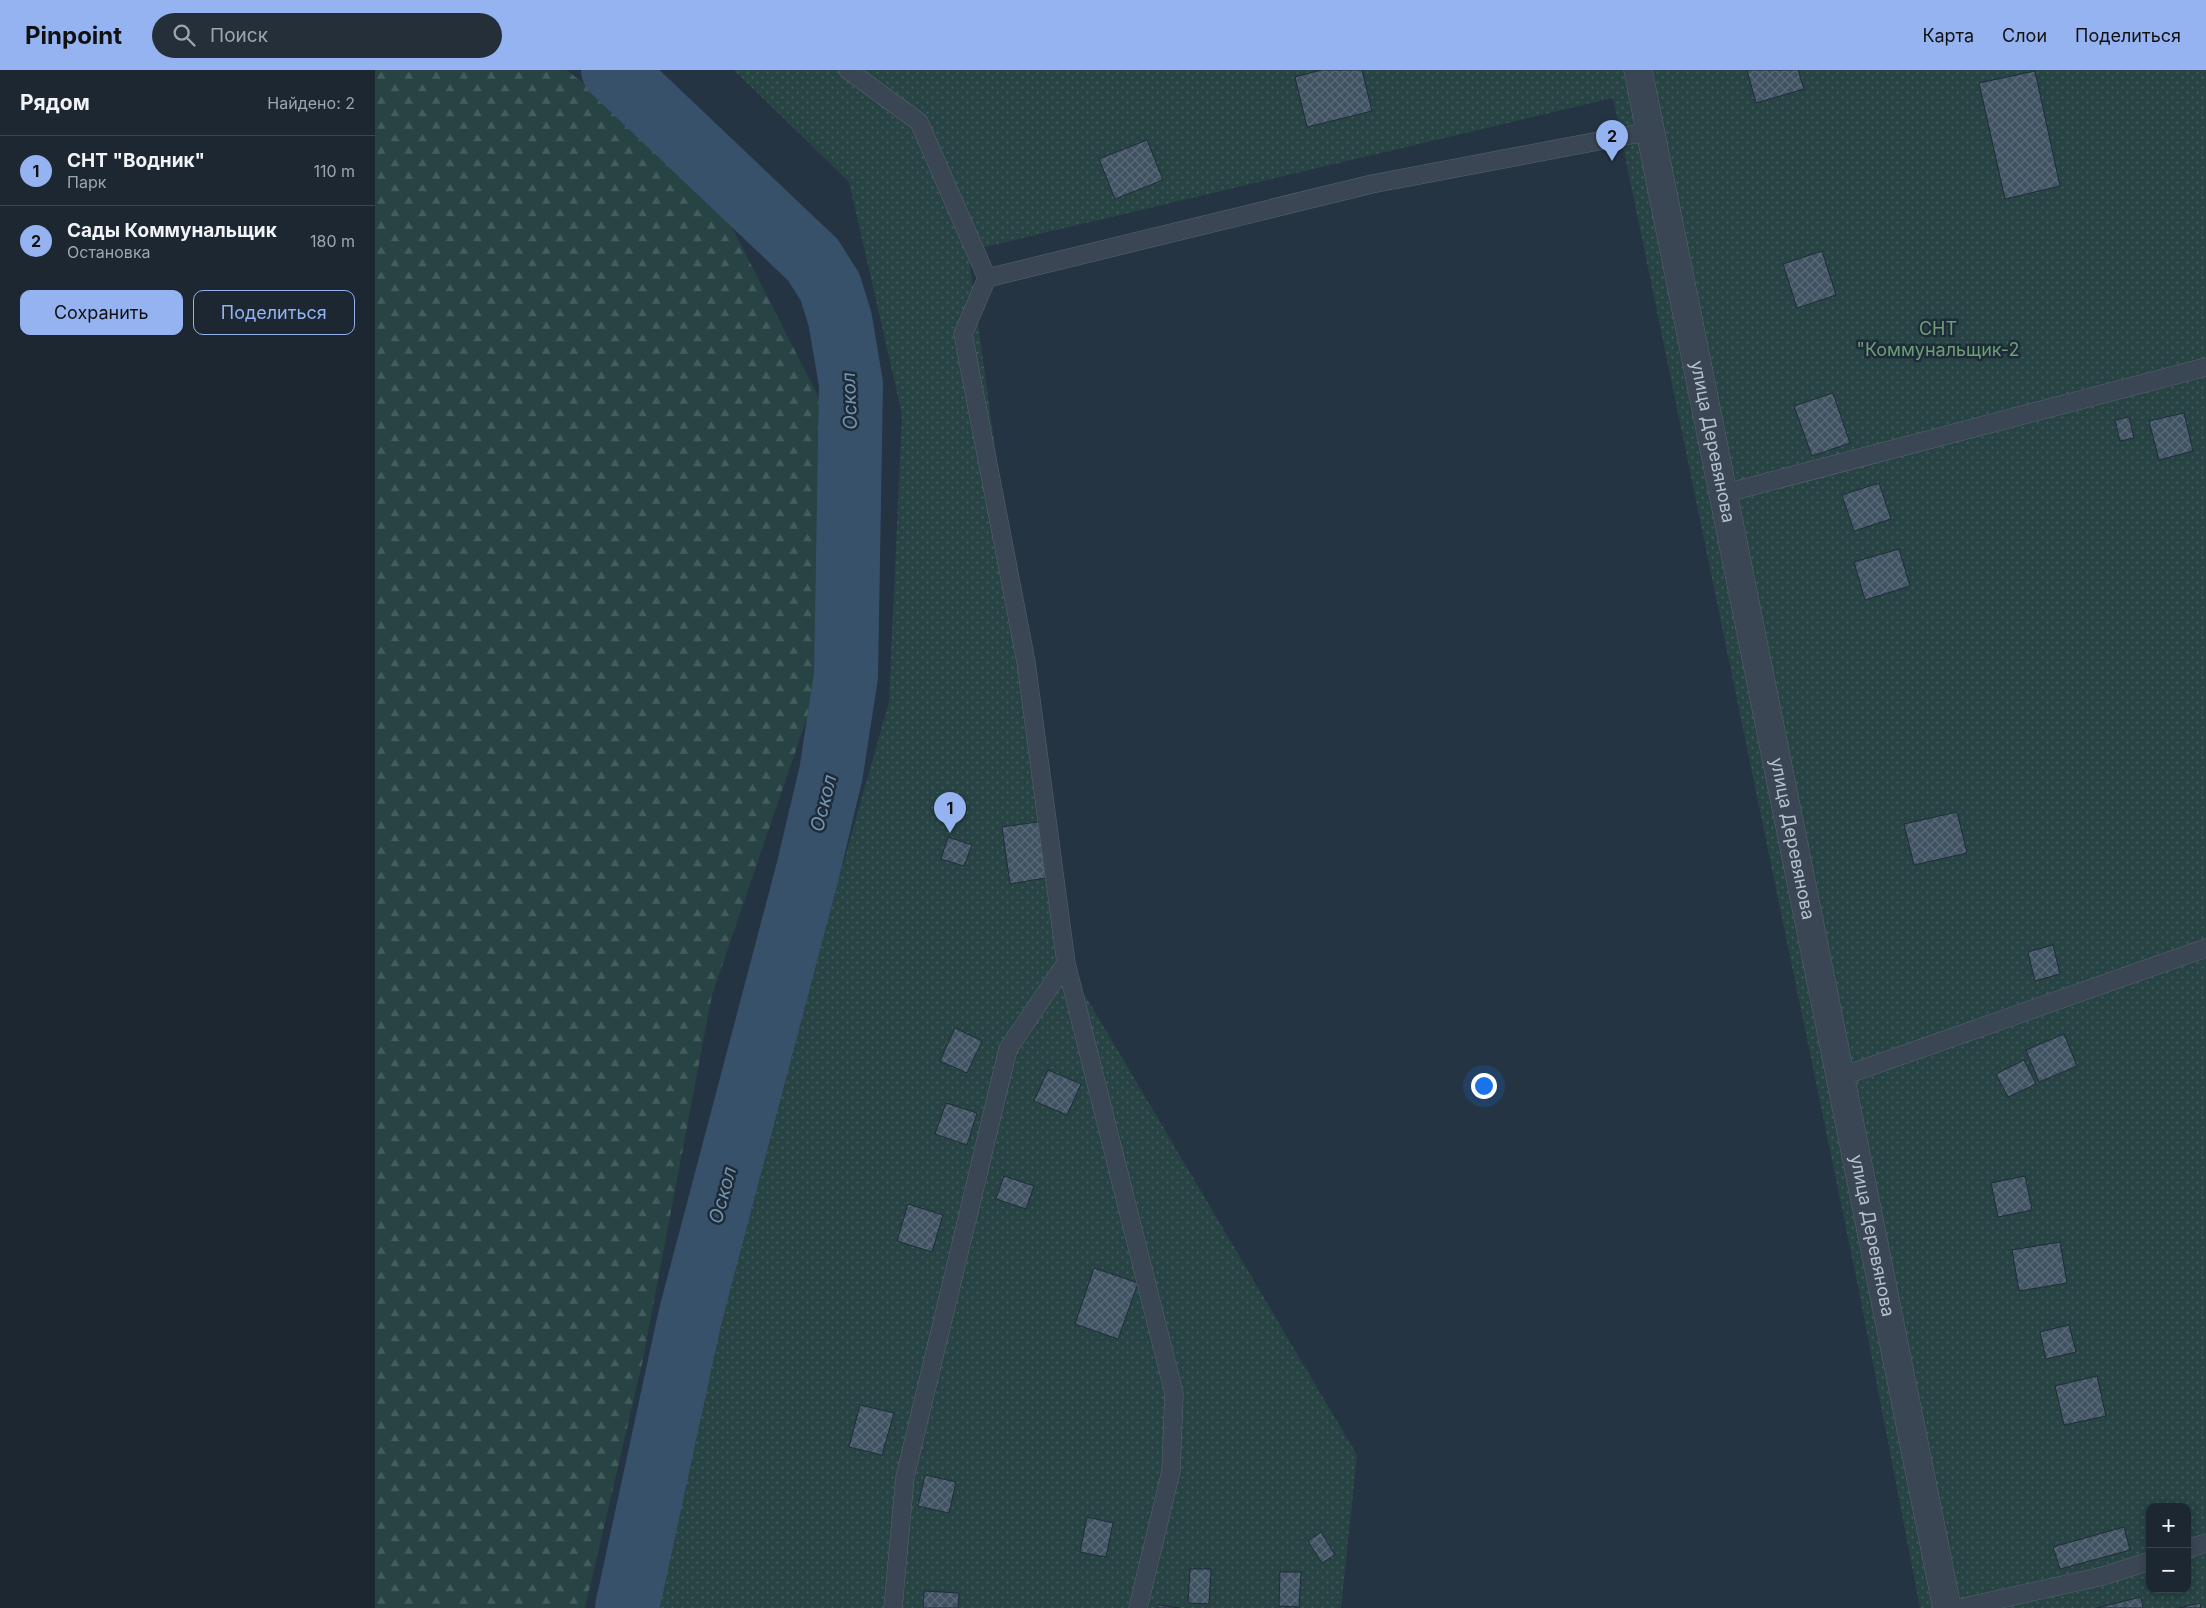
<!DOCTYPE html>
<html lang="ru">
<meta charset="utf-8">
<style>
body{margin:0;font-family:Inter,sans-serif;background:#252f3a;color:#f1f3f6}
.controls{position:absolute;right:15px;bottom:15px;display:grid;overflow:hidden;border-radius:10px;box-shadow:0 2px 8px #0003}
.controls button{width:45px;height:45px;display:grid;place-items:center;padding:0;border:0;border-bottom:1px solid #3a444d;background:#1c2732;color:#f1f3f6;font:25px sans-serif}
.you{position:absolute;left:1108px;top:1015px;width:18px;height:18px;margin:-12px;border:4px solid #fff;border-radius:50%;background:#1a73e8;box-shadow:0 0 0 8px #1a73e833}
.badge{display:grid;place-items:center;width:32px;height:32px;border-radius:50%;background:#95b2f1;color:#111;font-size:16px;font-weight:700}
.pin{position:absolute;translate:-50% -41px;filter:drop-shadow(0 1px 2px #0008)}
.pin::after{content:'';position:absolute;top:26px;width:18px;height:15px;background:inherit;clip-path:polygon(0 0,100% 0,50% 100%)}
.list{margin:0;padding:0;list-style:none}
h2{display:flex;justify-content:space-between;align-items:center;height:65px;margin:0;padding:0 20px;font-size:21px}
h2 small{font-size:16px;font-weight:400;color:#a0a5ac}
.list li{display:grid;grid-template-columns:32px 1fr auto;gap:15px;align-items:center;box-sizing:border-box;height:70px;padding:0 20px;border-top:1px solid #3a444d}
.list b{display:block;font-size:19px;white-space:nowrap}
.list p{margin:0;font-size:16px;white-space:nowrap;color:#a0a5ac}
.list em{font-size:16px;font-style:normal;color:#a0a5ac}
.actions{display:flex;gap:10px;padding:15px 20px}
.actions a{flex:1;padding:11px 0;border:1px solid #95b2f1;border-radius:10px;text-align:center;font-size:18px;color:#95b2f1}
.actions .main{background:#95b2f1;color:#111}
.icon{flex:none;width:28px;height:28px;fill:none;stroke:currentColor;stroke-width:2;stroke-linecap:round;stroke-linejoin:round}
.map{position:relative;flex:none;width:1831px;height:1538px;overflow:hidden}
header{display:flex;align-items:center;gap:30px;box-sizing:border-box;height:70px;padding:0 25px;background:#95b2f1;color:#111}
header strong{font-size:24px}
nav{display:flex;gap:28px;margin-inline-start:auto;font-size:18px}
.search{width:350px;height:45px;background:#252f3a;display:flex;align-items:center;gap:12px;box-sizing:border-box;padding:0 18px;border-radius:28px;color:#a0a5ac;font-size:19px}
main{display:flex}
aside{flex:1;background:#1c2732}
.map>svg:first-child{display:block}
.forest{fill:url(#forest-firs)}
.garden{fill:url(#garden-dots);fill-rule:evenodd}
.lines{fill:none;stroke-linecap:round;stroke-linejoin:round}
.river{stroke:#38516b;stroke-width:64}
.building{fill:url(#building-cross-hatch);stroke:#202d3a}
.service-casing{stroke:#586470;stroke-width:19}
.minor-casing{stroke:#586470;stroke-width:29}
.service{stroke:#3a4653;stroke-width:18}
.minor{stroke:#3a4653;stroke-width:28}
.labels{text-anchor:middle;stroke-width:5;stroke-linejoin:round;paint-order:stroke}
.park-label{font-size:18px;fill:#6d9f74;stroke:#1e2b38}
.street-label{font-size:18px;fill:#b7c1cd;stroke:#1e2b38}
.water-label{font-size:19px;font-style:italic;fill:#7594b1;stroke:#1e2b38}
</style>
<header>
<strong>Pinpoint</strong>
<div class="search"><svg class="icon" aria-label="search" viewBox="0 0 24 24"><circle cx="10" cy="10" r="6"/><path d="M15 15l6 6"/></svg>Поиск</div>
<nav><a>Карта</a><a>Слои</a><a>Поделиться</a></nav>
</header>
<main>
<aside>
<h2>Рядом<small>Найдено: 2</small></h2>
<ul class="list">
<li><span class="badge">1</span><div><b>СНТ &quot;Водник&quot;</b><p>Парк</p></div><em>110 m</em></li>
<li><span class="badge">2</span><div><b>Сады Коммунальщик</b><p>Остановка</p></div><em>180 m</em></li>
</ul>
<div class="actions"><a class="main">Сохранить</a><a>Поделиться</a></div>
</aside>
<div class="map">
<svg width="1831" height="1538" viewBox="0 0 1831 1538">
<defs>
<pattern id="forest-firs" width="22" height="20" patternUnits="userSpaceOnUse" patternTransform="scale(1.25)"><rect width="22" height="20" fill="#274344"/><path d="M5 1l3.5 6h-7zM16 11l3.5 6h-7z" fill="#445c5e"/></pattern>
<pattern id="garden-dots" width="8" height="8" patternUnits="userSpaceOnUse" patternTransform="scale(1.25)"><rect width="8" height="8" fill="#274344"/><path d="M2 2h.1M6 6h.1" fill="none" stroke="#445c5e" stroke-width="1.8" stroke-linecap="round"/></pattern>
<pattern id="building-cross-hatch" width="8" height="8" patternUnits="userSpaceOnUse" patternTransform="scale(1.25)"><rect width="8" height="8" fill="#415362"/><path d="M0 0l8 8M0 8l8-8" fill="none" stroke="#5a6a77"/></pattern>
</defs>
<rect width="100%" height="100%" fill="#253443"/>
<path class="forest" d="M0,0H192L339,122L468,375L445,610L337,925L267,1294L210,1538H0Z"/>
<path class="garden" d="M359,0H1831V1538H1545L1484,1221L1238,28L593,181L691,893L982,1385L966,1538H273L338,1253L514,632L527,344L474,112ZM1775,1437H1812V1519H1775Z"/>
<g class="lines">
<path class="river" d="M238,0L438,190L455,217L465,249L476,314L471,606L456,703L433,800L315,1247L252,1538"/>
</g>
<path class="building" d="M946,0H987L997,41L932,57L920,7Z
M1372,0H1423L1429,19L1381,33Z
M1660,1L1685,116L1630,129L1604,13Z
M772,70L788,110L740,129L724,89Z
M1447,181L1461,225L1422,238L1408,194Z
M1458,323L1475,373L1437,386L1419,336Z
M1809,343L1818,381L1784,390L1774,351Z
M1754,347L1759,368L1745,371L1740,350Z
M1504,413L1516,449L1479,461L1467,425Z
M1524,479L1535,516L1490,530L1479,492Z
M1582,742L1592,783L1539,795L1529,754Z
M669,751L676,807L635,814L627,757Z
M573,767L597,775L589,796L566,789Z
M1678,875L1685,904L1660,911L1653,882Z
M580,958L607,971L592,1003L565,991Z
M1689,964L1702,996L1664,1012L1651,980Z
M1649,990L1661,1014L1633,1027L1621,1004Z
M673,1000L706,1014L692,1045L659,1031Z
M571,1033L602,1043L592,1075L560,1064Z
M629,1106L659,1116L651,1139L621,1129Z
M1650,1106L1657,1140L1623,1147L1616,1113Z
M533,1134L568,1145L557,1182L522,1171Z
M1685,1172L1692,1213L1644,1221L1637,1180Z
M719,1198L763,1213L743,1269L700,1254Z
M1694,1255L1701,1282L1671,1289L1665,1262Z
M1722,1306L1731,1346L1689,1355L1680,1316Z
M485,1335L519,1343L507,1385L474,1377Z
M550,1405L581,1412L574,1443L543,1436Z
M712,1447L738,1453L731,1487L705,1482Z
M1749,1457L1755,1480L1685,1499L1678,1477Z
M946,1462L960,1485L947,1493L933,1471Z
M815,1499H836L834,1534L813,1533Z
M905,1502H926L924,1537L904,1536Z
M549,1521L584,1523L583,1538H548Z
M1766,1527L1768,1538H1722Z
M1825,1533L1826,1538H1804Z
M783,1535L805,1538H783Z"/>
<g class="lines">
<g class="service-casing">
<path id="service" d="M473,0L544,52L612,208L588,264L651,592L691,893L799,1323L796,1401L763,1538
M612,208L997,114L1276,61
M1347,424L1831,297
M1465,1007L1831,878
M1812,1479L1831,1473
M518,1538L530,1407L633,979L691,893
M1585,1538L1728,1506L1775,1491"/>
</g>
<g class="minor-casing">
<g id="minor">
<path id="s1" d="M1263,0L1572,1538"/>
</g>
</g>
<use href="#service" class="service"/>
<use href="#minor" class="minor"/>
</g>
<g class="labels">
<g class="park-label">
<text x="1563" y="265">СНТ<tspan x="1563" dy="21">"Коммунальщик-2</tspan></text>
</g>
<g class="street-label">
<text dy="6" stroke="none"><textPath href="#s1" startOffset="379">улица Деревянова</textPath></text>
<text dy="6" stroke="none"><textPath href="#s1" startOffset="784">улица Деревянова</textPath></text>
<text dy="6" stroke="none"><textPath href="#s1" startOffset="1189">улица Деревянова</textPath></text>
</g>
<g class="water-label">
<text transform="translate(474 331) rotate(-92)" y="7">Оскол</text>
<text transform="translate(448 733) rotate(-76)" y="7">Оскол</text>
<text transform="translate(347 1125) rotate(-75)" y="7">Оскол</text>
</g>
</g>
</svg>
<div class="controls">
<button>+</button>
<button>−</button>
</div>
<div class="you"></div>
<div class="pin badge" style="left:575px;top:763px">1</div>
<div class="pin badge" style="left:1237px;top:91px">2</div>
</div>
</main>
